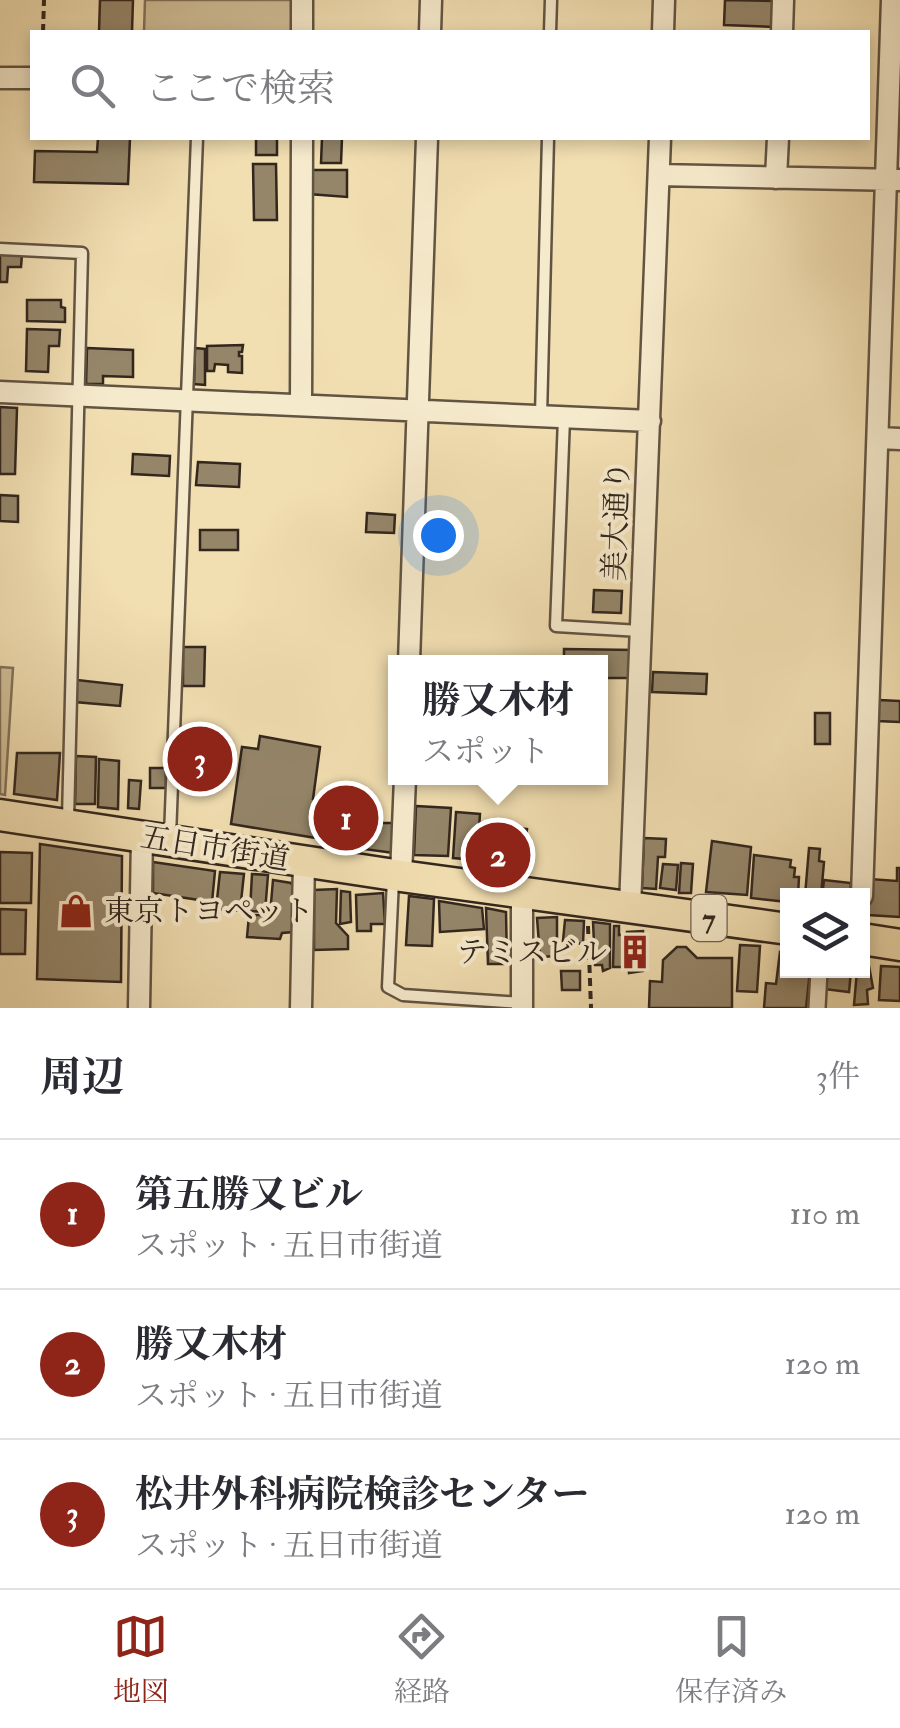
<!DOCTYPE html>
<html lang="ja">
<meta charset="utf-8">
<style>
body{margin:0;font-family:"IM FELL Double Pica","Noto Serif JP",serif;background:#f7f7f7;color:#2b2b33}
.controls{position:absolute;right:30px;bottom:30px;display:grid;overflow:hidden;border-radius:0px;box-shadow:0 5px 15px #0003}
.controls button{width:90px;height:90px;display:grid;place-items:center;padding:0;border:0;border-bottom:2px solid #e1e1e2;background:#fff;color:#2b2b33;font:50px sans-serif}
.you{position:absolute;left:438px;top:535px;width:35px;height:35px;margin:-25px;border:8px solid #fff;border-radius:50%;background:#1a73e8;box-shadow:0 0 0 15px #1a73e833}
.badge{display:grid;place-items:center;width:65px;height:65px;border-radius:50%;background:#8f2418;color:#fff;font-size:32px;font-weight:700}
.pin{position:absolute;translate:-50% -50%;border:5px solid #fff;box-shadow:0 2px 10px #0006}
.popup{position:absolute;left:388px;top:655px;width:220px;height:130px;box-sizing:border-box;display:grid;place-content:center;border-radius:0px;background:#fff;filter:drop-shadow(0 2px 8px #0005);font-size:32px;white-space:nowrap;color:#7c7c81}
.popup b{font-size:38px;color:#2b2b33}
.popup::after{content:'';position:absolute;left:50%;top:100%;margin-left:-20px;border:20px solid transparent;border-top-color:#fff}
.list{margin:0;padding:0;list-style:none}
h2{display:flex;justify-content:space-between;align-items:center;height:130px;margin:0;padding:0 40px;font-size:42px}
h2 small{font-size:32px;font-weight:400;color:#7c7c81}
.list li{display:grid;grid-template-columns:65px 1fr auto;gap:30px;align-items:center;box-sizing:border-box;height:150px;padding:0 40px;border-top:2px solid #e1e1e2}
.list b{display:block;font-size:38px;white-space:nowrap}
.list p{margin:0;font-size:32px;white-space:nowrap;color:#7c7c81}
.list em{font-size:32px;font-style:normal;color:#7c7c81}
.icon{flex:none;width:55px;height:55px;fill:none;stroke:currentColor;stroke-width:2;stroke-linecap:round;stroke-linejoin:round}
.map{position:relative;flex:none;width:900px;height:1008px;overflow:hidden}
.search{position:absolute;background:#fff;box-shadow:0 5px 15px #0003;left:30px;right:30px;top:30px;height:110px;display:flex;align-items:center;gap:25px;box-sizing:border-box;padding:0 35px;border-radius:0px;color:#7c7c81;font-size:38px}
.sheet{height:580px;background:#fff}
nav{display:flex;justify-content:space-around;align-items:center;box-sizing:border-box;height:140px;border-top:2px solid #e1e1e2;background:#fff;font-size:28px;color:#7c7c81}
nav a{display:grid;justify-items:center;gap:5px}
nav .on{color:#8f2418}
.map>svg:first-child{display:block}
.green{fill:#d1bf98;stroke:#82725a;stroke-width:2.5}
.building{fill:#95866a;stroke:#32261d;stroke-width:2.5}
.lines{fill:none;stroke-linecap:round;stroke-linejoin:round}
.service-casing{stroke:#625442;stroke-width:15}
.pedestrian-casing{stroke:#625442;stroke-width:20}
.minor-casing{stroke:#625442;stroke-width:25}
.primary-casing{stroke:#32261d;stroke-width:35}
.path{stroke:#32261d;stroke-width:4;stroke-dasharray:8 5;stroke-linecap:butt}
.service{stroke:#f6eacc;stroke-width:10}
.pedestrian{stroke:#f6eacc;stroke-width:15}
.minor{stroke:#f6eacc;stroke-width:20}
.primary{stroke:#f1deb1;stroke-width:30}
.labels{text-anchor:middle;stroke-width:8;stroke-linejoin:round;paint-order:stroke}
.shield{fill:#f6eacc;stroke:#6d6152;stroke-width:2.5}
.shield-label{font-size:28px;font-weight:bold;fill:#32261d}
.street-label{font-size:30px;fill:#32261d;stroke:#f6eacc}
.poi-label{font-size:30px;fill:#32261d;stroke:#f6eacc;text-anchor:start}
</style>
<div class="map">
<svg width="900" height="1008" viewBox="0 0 900 1008">
<rect width="100%" height="100%" fill="#f1deb1"/>
<filter id="stains"><feTurbulence type="fractalNoise" baseFrequency=".002" numOctaves="4"/><feColorMatrix values="0 0 0 0 .2 0 0 0 0 .09 0 0 0 0 .02 0 0 0 .5 -.17"/></filter>
<radialGradient id="worn" r=".72"><stop offset=".6" stop-color="#630" stop-opacity="0"/><stop offset="1" stop-color="#630" stop-opacity=".3"/></radialGradient>
<path class="green" d="M145,0H296V32H144Z
M0,667L13,668L5,795L0,794Z"/>
<path class="building" d="M100,0H133L132,32H99Z
M725,0L775,1V27L724,25Z
M98,138H130L128,184L34,182L35,151L97,152Z
M256,138H277V155H256Z
M322,138H342L341,163H321Z
M253,164H276L277,220H254Z
M309,170H347V197L309,194Z
M0,253L22,254L21,267H8L7,282H0Z
M27,300H61V307L65,308V322L27,321Z
M27,329L60,330L59,346H49L48,372L26,371Z
M243,345L242,352H239V356H242V373L228,372V365L215,364L214,371H207V346Z
M87,348L133,350V377L103,376V384H86Z
M195,348L205,349V385L194,384Z
M0,407L17,408L15,474H0Z
M133,454L170,456L169,476L132,474Z
M198,462L240,464L239,487L196,485Z
M0,495L18,496V522L0,521Z
M367,513L395,515L394,533L366,532Z
M200,530H238V550H200Z
M594,590L622,591L621,613L593,612Z
M183,647H205L204,686H183Z
M564,649L635,650L634,678H600V662H564Z
M653,672L707,674L706,694L652,692Z
M77,680L122,685L120,706L75,702Z
M879,700L900,701V722L877,721Z
M815,713H830V744H815Z
M186,736L220,741L215,782L181,777Z
M260,736L320,747L313,799L326,801L321,834H317L316,838L231,824L242,747L258,749Z
M17,753H60L57,800L14,794Z
M76,756L96,757L95,804H75Z
M99,759L119,761L118,809L98,807Z
M150,768H166V788H150Z
M129,780L141,781L139,809L128,808Z
M336,799L358,801L356,838L332,835Z
M416,806L451,808L448,856L414,855Z
M456,812L480,814L477,860L453,858Z
M364,823H394V853L364,849Z
M488,824L527,829L525,843L513,841L509,871L483,868Z
M644,838L666,839L665,857H658L656,889L642,888Z
M712,841L751,847L747,895L706,892Z
M40,844L122,856L121,982L37,979Z
M809,848L820,849L819,861L824,862L821,896H805Z
M0,852L32,853L31,903H0Z
M754,855L791,860L790,867L795,868L794,877H799L798,896H788V902L751,898Z
M153,862L215,871L212,902L153,893Z
M681,863L693,864L691,893H679Z
M663,864L678,865L676,890L660,888Z
M897,868H900V917L868,915L870,879L897,881Z
M220,872L244,874L240,911L216,909Z
M252,874L268,875L265,912L250,911Z
M273,880L291,883L297,893L294,932L282,933L280,939L247,937L249,915H270Z
M824,880L851,883L850,896H822Z
M337,889L336,923L348,936V949L314,950V890Z
M341,891L350,892L351,922L340,924Z
M383,893L385,924H371V931H357L356,895Z
M409,896L434,899L432,946L406,945Z
M439,901L482,908L484,929L440,932Z
M486,908L506,912L507,964H488Z
M0,909L26,910L25,954H0Z
M557,917V956L540,957L537,918Z
M565,920L584,921L583,944L563,941Z
M593,922L610,924V968L603,971L602,965H595Z
M614,926H619V935L626,934V967H613Z
M643,931V971L629,973L627,932Z
M740,945L760,946L757,992L737,991Z
M677,947H686L697,958H732V1008H649L650,981L662,982L663,960Z
M780,952L788,953V971H810L806,1008H764L766,983L776,984Z
M862,965L869,966L873,988L867,990L868,1004L854,1005L857,971H862Z
M881,966L900,967V1001L879,1000Z
M561,971H580V990H562Z
M827,971H851L849,992L824,989Z"/>
<g class="lines">
<g class="service-casing">
<path id="service" d="M550,32L551,0
M0,249L82,253L68,819
M541,416L548,138
M564,418L556,626L640,631
M170,836L197,138
M393,880L388,987L403,995L522,1003"/>
</g>
<g class="pedestrian-casing">
<path id="pedestrian" d="M817,1008L819,971"/>
</g>
<g class="minor-casing">
<path id="minor" d="M302,32V0
M430,32L431,0
M663,32L664,0
M782,32L783,0
M0,78H32
M659,175L900,180
M776,178L778,138
M0,392L650,421
M301,405L302,138
M878,438L900,439
M409,662L427,138
M401,876L405,778
M862,896L892,0
M630,907L660,138
M139,1008L142,837
M301,1008L304,862
M522,1008V893"/>
</g>
<g class="primary-casing">
<path id="primary" d="M0,815L401,876L788,929
M862,939L900,945"/>
</g>
<path class="path" d="M43,32L44,0
M588,926L591,1008"/>
<use href="#service" class="service"/>
<use href="#pedestrian" class="pedestrian"/>
<use href="#minor" class="minor"/>
<use href="#primary" class="primary"/>
</g>
<defs>
<g id="shop-bare" transform="scale(2.7)"><path d="M-5-2.5h2.3a2.7 3.5 0 0 1 5.4 0H5L5.5 6h-11ZM-1.5-2.5h3a1.5 2.3 0 0 0-3 0Z" fill="#8f2418" stroke="#f6eacc" stroke-width="2.5" paint-order="stroke"/></g>
<g id="building-bare" transform="scale(2.7)"><path d="M-4-6H4V6H1V3H-1V6H-4ZM-2.5-4.3h1.7v1.8h-1.7ZM.8-4.3h1.7v1.8H.8ZM-2.5-1h1.7V.8h-1.7ZM.8-1h1.7V.8H.8Z" fill="#8f2418" stroke="#f6eacc" stroke-width="2.5" paint-order="stroke"/></g>
</defs>
<g fill-rule="evenodd">
<use href="#shop-bare" x="76" y="911"/>
<use href="#building-bare" x="635" y="952"/>
</g>
<g class="labels">
<rect class="shield" x="691.5" y="895" width="35" height="46" rx="8"/>
<g class="shield-label">
<text x="709" y="928">7</text>
</g>
<g class="street-label">
<text transform="translate(616 521) rotate(-88)" y="10">美大通り</text>
<text transform="translate(215 848) rotate(9)" y="10">五日市街道</text>
</g>
<g class="poi-label">
<text x="104" y="921">東京トヨペット</text>
<text x="607" y="962" text-anchor="end">テミスビル</text>
</g>
</g>
<rect width="100%" height="100%" filter="url(#stains)"/>
<rect width="100%" height="100%" fill="url(#worn)"/>
</svg>
<div class="controls">
<button><svg class="icon" aria-label="layers" viewBox="0 0 24 24"><path d="M12 4l9 5-9 5-9-5zM3 14l9 5 9-5"/></svg></button>
</div>
<div class="you"></div>
<div class="pin badge" style="left:346px;top:818px">1</div>
<div class="pin badge" style="left:498px;top:855px">2</div>
<div class="popup"><b>勝又木材</b>スポット</div>
<div class="pin badge" style="left:200px;top:759px">3</div>
<div class="search"><svg class="icon" aria-label="search" viewBox="0 0 24 24"><circle cx="10" cy="10" r="6"/><path d="M15 15l6 6"/></svg>ここで検索</div>
</div>
<section class="sheet">
<h2>周辺<small>3件</small></h2>
<ul class="list">
<li><span class="badge">1</span><div><b>第五勝又ビル</b><p>スポット · 五日市街道</p></div><em>110 m</em></li>
<li><span class="badge">2</span><div><b>勝又木材</b><p>スポット · 五日市街道</p></div><em>120 m</em></li>
<li><span class="badge">3</span><div><b>松井外科病院検診センター</b><p>スポット · 五日市街道</p></div><em>120 m</em></li>
</ul>
</section>
<nav>
<a class="on"><svg class="icon" aria-label="map" viewBox="0 0 24 24"><path d="M3 6l6-2 6 2 6-2v14l-6 2-6-2-6 2zM9 4v14M15 6v14"/></svg>地図</a>
<a><svg class="icon" aria-label="directions" viewBox="0 0 24 24"><path d="M12 3l9 9-9 9-9-9zM9 14v-3h6M13 9l2 2-2 2"/></svg>経路</a>
<a><svg class="icon" aria-label="saved" viewBox="0 0 24 24"><path d="M7 4h10v16l-5-4-5 4z"/></svg>保存済み</a>
</nav>
